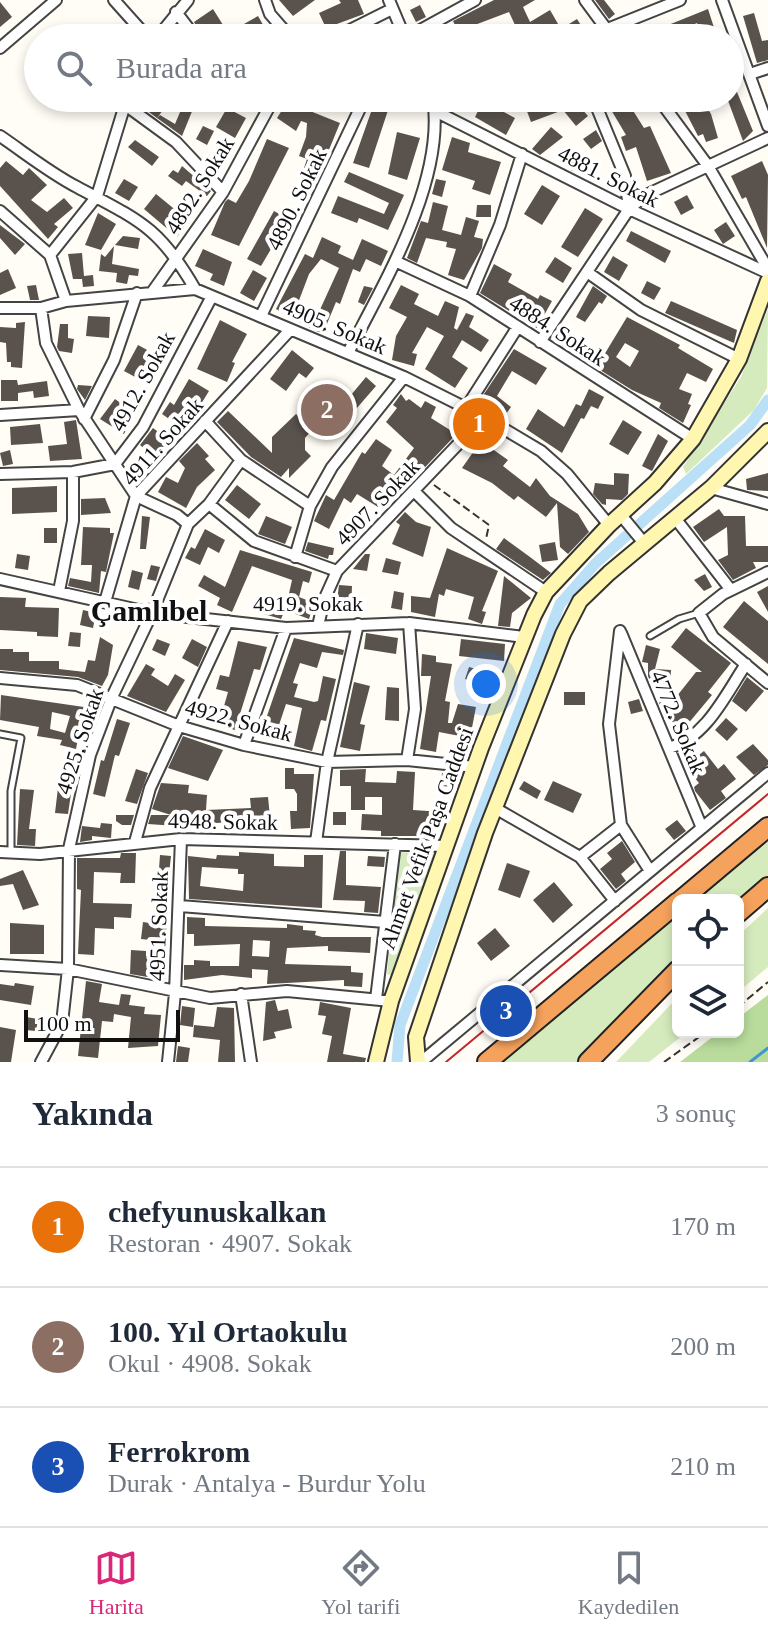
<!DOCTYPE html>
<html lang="tr">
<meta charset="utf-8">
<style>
body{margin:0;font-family:"Times New Roman",serif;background:#f6f6f7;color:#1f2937}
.controls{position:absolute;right:24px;bottom:24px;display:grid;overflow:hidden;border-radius:12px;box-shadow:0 4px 12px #0003}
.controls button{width:72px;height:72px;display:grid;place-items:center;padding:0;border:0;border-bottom:2px solid #e0e1e3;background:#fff;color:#1f2937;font:40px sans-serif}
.scale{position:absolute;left:24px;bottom:20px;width:156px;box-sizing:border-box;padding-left:8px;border:4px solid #111;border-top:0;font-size:22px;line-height:28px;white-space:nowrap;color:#111;-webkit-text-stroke:6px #fff;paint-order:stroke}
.you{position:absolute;left:486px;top:684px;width:28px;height:28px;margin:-20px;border:6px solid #fff;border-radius:50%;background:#1a73e8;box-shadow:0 0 0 12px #1a73e833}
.badge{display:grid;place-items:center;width:52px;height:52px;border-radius:50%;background:#db2777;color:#fff;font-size:26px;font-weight:700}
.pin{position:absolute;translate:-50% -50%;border:4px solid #fff;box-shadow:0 2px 8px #0006}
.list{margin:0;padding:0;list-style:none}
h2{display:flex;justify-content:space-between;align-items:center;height:104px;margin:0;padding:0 32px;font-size:34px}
h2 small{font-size:26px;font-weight:400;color:#747a83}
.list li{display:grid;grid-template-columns:52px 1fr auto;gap:24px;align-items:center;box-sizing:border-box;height:120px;padding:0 32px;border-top:2px solid #e0e1e3}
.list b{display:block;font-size:30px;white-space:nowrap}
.list p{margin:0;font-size:26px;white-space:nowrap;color:#747a83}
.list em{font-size:26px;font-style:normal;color:#747a83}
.icon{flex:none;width:44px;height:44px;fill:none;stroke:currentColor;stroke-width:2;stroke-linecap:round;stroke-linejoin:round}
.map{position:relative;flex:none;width:768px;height:1062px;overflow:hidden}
.search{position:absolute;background:#fff;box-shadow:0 4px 12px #0003;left:24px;right:24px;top:24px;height:88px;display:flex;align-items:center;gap:20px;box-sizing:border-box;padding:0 28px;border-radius:44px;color:#747a83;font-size:30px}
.sheet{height:464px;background:#fff}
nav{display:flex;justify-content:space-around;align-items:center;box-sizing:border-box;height:112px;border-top:2px solid #e0e1e3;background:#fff;font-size:22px;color:#747a83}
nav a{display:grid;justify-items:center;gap:4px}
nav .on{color:#db2777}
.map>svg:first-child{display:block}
.green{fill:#d5ebbd}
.forest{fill:#b9dc9c}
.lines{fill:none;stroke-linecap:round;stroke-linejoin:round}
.stream{stroke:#3f96cf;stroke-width:3}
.canal{stroke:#b9e0f7;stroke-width:11}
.building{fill:#5a524d;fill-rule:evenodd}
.lane-casing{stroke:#444;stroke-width:9}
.street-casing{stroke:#444;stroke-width:14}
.secondary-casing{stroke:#333;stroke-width:18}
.highway-casing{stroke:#222;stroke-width:22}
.path{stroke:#333;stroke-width:2;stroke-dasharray:8 4;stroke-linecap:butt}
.lane{stroke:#fff;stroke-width:5}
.street{stroke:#fff;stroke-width:10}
.secondary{stroke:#fff6b0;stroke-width:14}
.highway{stroke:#f5a25d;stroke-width:18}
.tram{stroke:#c4262e;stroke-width:2}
.labels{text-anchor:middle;stroke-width:8;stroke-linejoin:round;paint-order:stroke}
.street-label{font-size:22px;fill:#111;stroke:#fff}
.district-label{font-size:30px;font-weight:bold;fill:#111;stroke:#fff}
</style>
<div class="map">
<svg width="768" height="1062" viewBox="0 0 768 1062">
<rect width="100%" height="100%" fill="#fffdf5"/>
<path class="green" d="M768,309L767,388L754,410L686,474L683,467L741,377Z
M768,842V879L738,906V900H697Z
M399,852L436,854L394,976L387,974Z
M768,908V967L738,992V936Z
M678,916V959L581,1062H503Z
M678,997V1032H687L649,1062H616Z"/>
<path class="forest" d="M768,995V1062H680L719,1032H738V1018Z"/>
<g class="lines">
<path class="stream" d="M750,1062L768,1048"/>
<path class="canal" d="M397,1062L400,1025L560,604L595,564L750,425L768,400"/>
</g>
<path class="building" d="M279,0H315L293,16Z
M339,0H358L364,14L326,28L319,13L341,3Z
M494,0H535L523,7L530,22L550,10L561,29L577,19L584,30L571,38H521L509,12L472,26L477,38H461L453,21Z
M595,0H604L615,14L609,19Z
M0,2L12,17L0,27Z
M420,5L426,17L416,22L410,10Z
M213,9L223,25L204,38L194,22Z
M708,9L717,37L702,38L697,23L665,38H636Z
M754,13L762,41L768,40V60L757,63L743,16Z
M258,16L266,30L252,38H240L235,29Z
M301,25L317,38H299L296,32Z
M730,75L753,131L743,141L727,98H730Z
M143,98H172L157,118L138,104Z
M196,98H219L203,109Z
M294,98H315L310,111L340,123L319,174L304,168L307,159L299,156L306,137L307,123L301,121L296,131L277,118L286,104L290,107Z
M376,98H392L369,168L353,163Z
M522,98H571L576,110L580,107L588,116L576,126L563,110L531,122Z
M616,98H625L644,128L650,126L671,173L647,181L636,147L626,151L621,137L626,135L607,103Z
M701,98L711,114L718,138L706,142L703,134L698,136L682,105Z
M483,101L515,118L506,135L475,117Z
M183,105L193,109L182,136L157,118L160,115L175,124Z
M227,108L246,118L235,138L216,127Z
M203,126L214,131L207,145L196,139Z
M551,127L563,137L540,155L532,149Z
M596,130L602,141L591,149L583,139Z
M397,132L420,138L407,180L388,174Z
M452,137L470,143L468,152L501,162L490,195L472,189L475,181L442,170Z
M267,139L289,148L239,246L211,235L225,202L228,199L236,203L249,181Z
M135,140L159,157L152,166L128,147Z
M569,150L580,166L572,171L557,159Z
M213,154L224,162L217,172L207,163Z
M6,161L23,175L29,168L47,185L31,200L47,212L64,198L73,208L54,224L58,227L48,239L0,186V168Z
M762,161L768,175L767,248L746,197L742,199L731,176Z
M182,166L211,191L207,196L186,181L182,186L168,176L173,170L178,173Z
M349,172L404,195L388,230L359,218L357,223L331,213L338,196L384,214L389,203L344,182Z
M124,179L138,187L129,201L115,193Z
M436,179L446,181L442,197L432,194Z
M542,185L560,196L542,225L524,214Z
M156,194L189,221L177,237L144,209Z
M687,195L694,208L681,215L674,202Z
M433,202L448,206L442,230L461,235L466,217L479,221L474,237L483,239L482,248L464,280L448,275L456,249L446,247L447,242L426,238L417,263L407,258L421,221L428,223Z
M477,205H491V217H476Z
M585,208L603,219L578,257L561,247Z
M274,211L292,221L288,229L284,227L261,266L247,259Z
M98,213L116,224L101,250L85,245Z
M726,222L735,236L723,244L714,230Z
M0,225L25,244L15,255L0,238Z
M631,231L671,251L665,263L626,241Z
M123,236L140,238L138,249L115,245Z
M322,237L341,246L338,253L353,260L362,239L388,251L381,266L366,259L360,272L353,269L340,304L336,302L324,331L318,332L276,309L305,254L313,258ZM321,259L339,268L318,314L298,303L309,274Z
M114,246L112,264L139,269L138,276L129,275L127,284L116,282L117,273L99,271L101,254L105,257Z
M203,249L232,262L224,286L210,280L213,274L195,266Z
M82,253L84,276L93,275L94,286L83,287L82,279H73L68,254Z
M613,256L628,265L619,281L604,272Z
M555,257L572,268L563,283L545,272Z
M494,264L512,274L508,282L538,299L540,295L552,301L537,328L480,293Z
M8,269L16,288L0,295V273Z
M253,270L267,278L254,301L240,293Z
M647,281L661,288L654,300L641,293Z
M36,285L39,300H30L27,286Z
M401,285L419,294L414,304L438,316L445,301L459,307L454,328L457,330L466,313L474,316L469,327L489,340L481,352L462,340L452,357L468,368L455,388L425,369L444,336L427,327L412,353L417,354L414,366L392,360L396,336L407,317L389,308Z
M364,286L373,288L364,305L358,302Z
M593,286L607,296L602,304L599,302L585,322L576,317Z
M671,301L737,330L734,343L665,313Z
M88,316L110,317L109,338L86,336Z
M627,317L680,345L678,348L713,369L706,382L687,373L679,389L692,394L688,404L691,405L683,423L659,408L661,403L632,390L584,360L589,352L601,360ZM625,343L639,351L630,367L616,357Z
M220,320L247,334L232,362L235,363L227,382L197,369Z
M25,322L22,368L11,367V362H7L6,343L0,342V327L16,328V323Z
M60,324H68V338L74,339L72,353L59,351L57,347Z
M565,333L576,340L570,350L559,343Z
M138,345L164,359L150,385L124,371Z
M514,349L547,368L536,385L512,371L497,396L511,407L503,418L480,400Z
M292,350L314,368L306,378L299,373L286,391L270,379Z
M366,377L376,386L350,416L341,407Z
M189,379L209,391L185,430L162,414L170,402L174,405Z
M1,380H17L18,385L47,381L49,396L34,398L33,391L18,393V401H1Z
M78,385L92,386L85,400L77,389Z
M589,389L604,397L598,409L591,406L584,419L581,418L562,453L526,429L538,409L564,427L576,404L581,406Z
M401,394L406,401L409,399L421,408L425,401L436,407L431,418L450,430L456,421L464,426L396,498L388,492L378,507L357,494L351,503L344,498L329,529L314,521L326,495L334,500L362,452L365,454L376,439L392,450L382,466L394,475L414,448L386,422L397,408L393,405Z
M115,399L134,413L124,434L100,419Z
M228,411L272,453V437L296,414L312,430L305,438V450L311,456L289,478V468L281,477L251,457L217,422Z
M76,420L82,459L50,461L48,446L67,444L64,422Z
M623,420L642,432L628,455L609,444Z
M40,424L43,443L11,445L10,427Z
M153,428L169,440L155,457L140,445Z
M658,434L668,441L652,471L642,466Z
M481,441L508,460L503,466L530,487L536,478L550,496L578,514L589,532L568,554L560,547L557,503L546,517L518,496L514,500L492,483L462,468Z
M197,443L209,456L205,459L215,470L197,487L186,508L158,492L166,477L178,483L185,468L179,461Z
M10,450L13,464L3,466L0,453Z
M614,473L629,474L628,494L622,500L606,499V505L602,504L593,494L595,483L614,485Z
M768,473V491L747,490L746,479Z
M237,485L261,504L249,519L225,500Z
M57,486V512L12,514V488Z
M105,498L111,513L81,515V499Z
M719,509L724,516H745L746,546H768V562H753L756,568L733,580L718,560L728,555L727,527L704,542L693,527Z
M405,512L416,522L431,527L423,557L392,544L400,525L396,522Z
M142,516L150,517L146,549H140Z
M266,516L292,527L285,544L258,534Z
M83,527L110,528V533H114L106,572L101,571L99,593L68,586L70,578L91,582L92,565H81Z
M44,528H57V543H44Z
M205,529L225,540L219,553L208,547L200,565L185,558L191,547L195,549Z
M504,538L530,557L551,573L543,580L496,549Z
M308,542L334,548L333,555H329L328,559L305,551Z
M555,542L558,560L542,562L539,545Z
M447,548L498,571L482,611L486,612L482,624L468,619L474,597L446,589L444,596L439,594L435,617L411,612V596L430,598Z
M240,550L312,572L309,583L303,581L299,597L314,603L309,619L285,610L281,619L254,611L259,595L286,607L292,580L252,566L232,612L217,605L220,598L198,586L204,575L225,587Z
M17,554L30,556L28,570L15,568Z
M365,554H370L367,571L353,569Z
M386,558L401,562L398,575L382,572Z
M151,565L160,567L156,581L147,579Z
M132,570L143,573L139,590L128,587Z
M705,574L712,587L704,591L694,580Z
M504,576L531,598L512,613L510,627L498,626Z
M339,585L352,586L351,611L336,610Z
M768,586V612L757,592Z
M394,591L404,593L402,610L391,608Z
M0,597L26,598L25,607L59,608L58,637L37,636V632L0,630Z
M744,601L768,621V664L723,627Z
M83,610L96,613L93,628L80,625Z
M686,628L731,663L708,692L712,695L682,731L663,713L659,703L669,692V706L696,672H702L671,647Z
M70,632L81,633L80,647L68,646Z
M366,633L398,638L396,654L364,649Z
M100,637L113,645L108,675L102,686L78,677L0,670V649H13V652H29V661H59V669L85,672L88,660L95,661Z
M294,638L344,650L343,655L322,652L317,668L300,663L293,683L298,684L294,697L314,702L318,701L323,676L336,679L326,721L321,720L312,751L294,746L302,708L286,704L274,740L260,736Z
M157,639L170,644L165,656L152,650Z
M192,639L207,647L198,667L182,658Z
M461,639L505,644L504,661L459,656Z
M238,641L267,647L260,670L254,669L235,730L197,719L200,707L222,713L228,692L216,689L220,675L229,677Z
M646,645L660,649L655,669L671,670L670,690L653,689L648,676V663L642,662Z
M422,654L436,656V662L452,664L445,701L450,702L448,723H452L458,704L476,707L470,738L439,732L436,752L420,749L431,676H421Z
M146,664L155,669L151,675L168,686L175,674L185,680L166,712L127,696Z
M469,667L494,674L490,686L465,679Z
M747,677L764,691L746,712L732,701Z
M354,682L370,686L360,724L365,725L360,751L340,747Z
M387,687L399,688V721L385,720Z
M564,692H585V705H564Z
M1,695L84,707L76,749L60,745L62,740L37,736L39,727L0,720ZM52,712L70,716L65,733L50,729Z
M639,699L643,711L631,714L628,702Z
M726,718L738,729L727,741L715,730Z
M117,719L130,723L119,756L115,755L105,797L93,794L101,760L104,761Z
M183,736L223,750L208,781L168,768Z
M753,744L768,760V765L754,775L736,757Z
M704,751L718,769L724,764L736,779L721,791L726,798L710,810L695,791L694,787L699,783L685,766Z
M67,754H72L71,765L75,766L68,814L55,813L60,771L63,772Z
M285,768H294V774H314L310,828L291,829L290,811H297V794L294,789H285Z
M136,769L148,773L137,804L125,801Z
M366,769L365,782L396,783L397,771L415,772L413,810L443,812L437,836H381V831L361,830L362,814L382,815V797H365V810H351V786H340V770Z
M442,773L459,774L456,787L441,786Z
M524,781L541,791L537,799L519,789Z
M553,781L582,794L573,813L544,800Z
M161,783L189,785L188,793L207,795L206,810L251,808L250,798L268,797L271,827L254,829L253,820L205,824V828L148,824L151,815H171L152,809Z
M20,789L34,790L29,829H36L35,846L17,845Z
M333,812H346V825H333Z
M116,815H134L131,825H122L116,821Z
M677,820L686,831L674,840L665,829Z
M101,823L112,824L111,838L92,836V840L80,842L82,826L100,828Z
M622,841L635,862L621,874L626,881L616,889L600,869L612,859L607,853Z
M340,851H346V885L381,887L378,913L364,912L365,901L333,900Z
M239,852L274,854V866L304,867V855H323L322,908L189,899L188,856L216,859L217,855L239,856ZM202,867L238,869V874H244L243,891L200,886Z
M121,853H136L135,883H120L121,873L94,872L93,903L132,904L131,918L114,917V929L95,928L94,955L78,954L81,890L77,889V858H120Z
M160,855L171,856L165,910L168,925L161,941L141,939L143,922L155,924Z
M368,856L385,857L384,867L367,866Z
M507,863L530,871L520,898L498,890Z
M23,870L39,905L23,910L13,884L0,886V879Z
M554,882L573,905L553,923L533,900Z
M187,917L205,918V926L287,928V924L303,926V930L316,931L315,935L322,937H371L370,953L328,951V946L287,948L285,964L351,966V972L363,973L362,987L344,986V980L267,984L268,970L252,969V978L222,975L184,980V965H194V960L210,961V966H239L240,944L194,946V934H187ZM253,940L270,941L269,957L252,956Z
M10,923L44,925V954H10Z
M495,928L510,946L491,961L477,943Z
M131,950L146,951V956L167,958L165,980L130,974Z
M86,981L102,984L99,1002L119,1005L121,994L131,995L129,1005L145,1007L144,1014L161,1015L158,1046L128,1048L131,1017L114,1014L113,1022L102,1021L98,1058L78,1056Z
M15,983L34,986L31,1005L0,1000V984L14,986Z
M275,1000L278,1011L288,1009L292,1028L274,1032L276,1038L263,1041L266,1002Z
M320,1002L351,1008L343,1054L366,1058L365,1062H327L332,1036L322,1034L326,1016L318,1015Z
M182,1006L195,1008L193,1027L180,1025Z
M217,1007L234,1008L235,1062H218L220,1040L193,1037L194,1025L214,1027Z
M26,1017L38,1019L36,1031L25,1030Z
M0,1027L16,1030L11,1062H0Z
M178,1046L190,1048L188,1062H176Z"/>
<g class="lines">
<g class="lane-casing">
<path id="lane" d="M650,636L679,619L699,613
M0,734L21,738L11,791V851"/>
</g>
<g class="street-casing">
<path id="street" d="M114,0L148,38
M265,0L270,14L291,38
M389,0L405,38
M585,0L613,38
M722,0L768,126
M176,12L196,38
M157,38L188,0
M334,38L392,9
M406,38L475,0
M585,38L680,0
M0,48L56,0
M750,74L768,68
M253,98L267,109
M593,98L625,176L629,209
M658,98L708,166L768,269
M124,104L176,142L223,192
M435,111L629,209L768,273
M0,136C25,153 50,173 77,187C138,220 159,226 195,289
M0,211L50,255L66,301
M50,255L97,196L127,98
M397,262L470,296L693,439
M587,272L641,310L739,359
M153,291L223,192L274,98
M470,296L500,225L522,154
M0,308H41L66,301L195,289L404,377L484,417L541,451L567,474L609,525
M41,308L46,343L79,410L136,496L177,515L188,524
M261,316L365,98
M540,342L629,209L646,195L768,138
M348,353C384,283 446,180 433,98
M466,408L517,328
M0,415L79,410
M84,419L114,360L137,293
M205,421L241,460L310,506
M0,474L73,472L115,464L143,427L211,298
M711,488L768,504
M415,492L451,528L546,592
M209,504L254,541L337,571
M620,514L644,543
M675,518L731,590
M295,557L310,506L332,467L404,377
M768,572L723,594L699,613L713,637L768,683
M0,579L152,613L286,628L409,623L524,637
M59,591L73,521V472
M105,602L136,496L290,330
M318,626L324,600L337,571L484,417
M620,631L609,724L621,825L650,871
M621,633L702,828
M0,678L77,685L179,726L244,745L327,762L407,760L475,767
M244,745L286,628
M669,748C706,738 726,694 746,664
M407,760L415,709L409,623
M495,808L580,857L615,901
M135,842L150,788L228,621
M316,842L327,762L358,624
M0,852L40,854L181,839L446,846
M580,857L621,825
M180,906L385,922
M0,965L68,969L210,998L287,991L391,1001
M241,994L251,1062
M376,999L395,844
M41,1062L62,1023L68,969L69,849L90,755L112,697L152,613L188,524L209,504L241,460
M168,1062L175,993L181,839
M421,1062L768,773"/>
</g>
<g class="secondary-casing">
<path id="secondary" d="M376,1062L391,1001L481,748L534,615L546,592L609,525L655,483L693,439L739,359L768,281
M418,1062L416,1037L485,833L563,634L580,601L609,573L711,488L768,431"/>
</g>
<g class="highway-casing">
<path id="highway" d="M681,900L768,827
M738,913L768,887
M487,1062L678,902
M588,1062L678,970"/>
</g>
<path class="path" d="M434,485L489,525L486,539
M738,1007L768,982
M664,1062L706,1032"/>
<use href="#lane" class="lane"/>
<use href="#street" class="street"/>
<use href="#secondary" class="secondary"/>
<use href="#highway" class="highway"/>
<path class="tram" d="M446,1062L768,794"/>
</g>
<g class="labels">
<g class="street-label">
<text transform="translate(609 176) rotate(27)" y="8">4881. Sokak</text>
<text transform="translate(199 185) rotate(-58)" y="8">4892. Sokak</text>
<text transform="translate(296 199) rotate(-64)" y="8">4890. Sokak</text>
<text transform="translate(335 326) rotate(23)" y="8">4905. Sokak</text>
<text transform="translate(558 330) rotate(33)" y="8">4884. Sokak</text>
<text transform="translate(142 381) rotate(-61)" y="8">4912. Sokak</text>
<text transform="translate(162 441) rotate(-48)" y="8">4911. Sokak</text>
<text transform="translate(377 502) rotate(-46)" y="8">4907. Sokak</text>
<text x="308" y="611">4919. Sokak</text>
<text transform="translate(239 720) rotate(15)" y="8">4922. Sokak</text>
<text transform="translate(679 722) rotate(67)" y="8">4772. Sokak</text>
<text transform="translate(79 741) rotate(-72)" y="8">4925. Sokak</text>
<text transform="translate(223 821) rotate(1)" y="8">4948. Sokak</text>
<text transform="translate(426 838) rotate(-70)" y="8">Ahmet Vefik Paşa Caddesi</text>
<text transform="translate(158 926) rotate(-88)" y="8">4951. Sokak</text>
</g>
<g class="district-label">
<text x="149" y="621">Çamlıbel</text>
</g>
</g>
</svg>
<div class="controls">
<button><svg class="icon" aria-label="locate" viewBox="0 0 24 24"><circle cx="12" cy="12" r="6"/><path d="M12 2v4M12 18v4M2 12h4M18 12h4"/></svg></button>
<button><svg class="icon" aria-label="layers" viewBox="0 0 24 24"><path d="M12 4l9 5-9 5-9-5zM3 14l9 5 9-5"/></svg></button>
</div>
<div class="scale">100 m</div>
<div class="you"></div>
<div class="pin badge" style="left:479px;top:424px;background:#e8710a">1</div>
<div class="pin badge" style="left:327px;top:410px;background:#8d6e63">2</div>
<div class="pin badge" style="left:506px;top:1011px;background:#1a4fb4">3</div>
<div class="search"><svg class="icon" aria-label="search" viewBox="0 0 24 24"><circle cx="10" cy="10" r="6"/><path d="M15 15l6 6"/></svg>Burada ara</div>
</div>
<section class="sheet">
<h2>Yakında<small>3 sonuç</small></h2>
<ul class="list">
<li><span class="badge" style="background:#e8710a">1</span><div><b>chefyunuskalkan</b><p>Restoran · 4907. Sokak</p></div><em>170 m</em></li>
<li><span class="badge" style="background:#8d6e63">2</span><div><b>100. Yıl Ortaokulu</b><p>Okul · 4908. Sokak</p></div><em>200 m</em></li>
<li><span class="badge" style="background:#1a4fb4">3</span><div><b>Ferrokrom</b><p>Durak · Antalya - Burdur Yolu</p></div><em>210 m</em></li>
</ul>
</section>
<nav>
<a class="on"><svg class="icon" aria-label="map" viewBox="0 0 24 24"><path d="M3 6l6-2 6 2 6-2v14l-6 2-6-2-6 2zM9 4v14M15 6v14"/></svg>Harita</a>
<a><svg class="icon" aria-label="directions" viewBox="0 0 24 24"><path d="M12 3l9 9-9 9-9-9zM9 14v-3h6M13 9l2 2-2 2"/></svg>Yol tarifi</a>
<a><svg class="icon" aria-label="saved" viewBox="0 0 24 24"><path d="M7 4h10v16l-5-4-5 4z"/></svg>Kaydedilen</a>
</nav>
